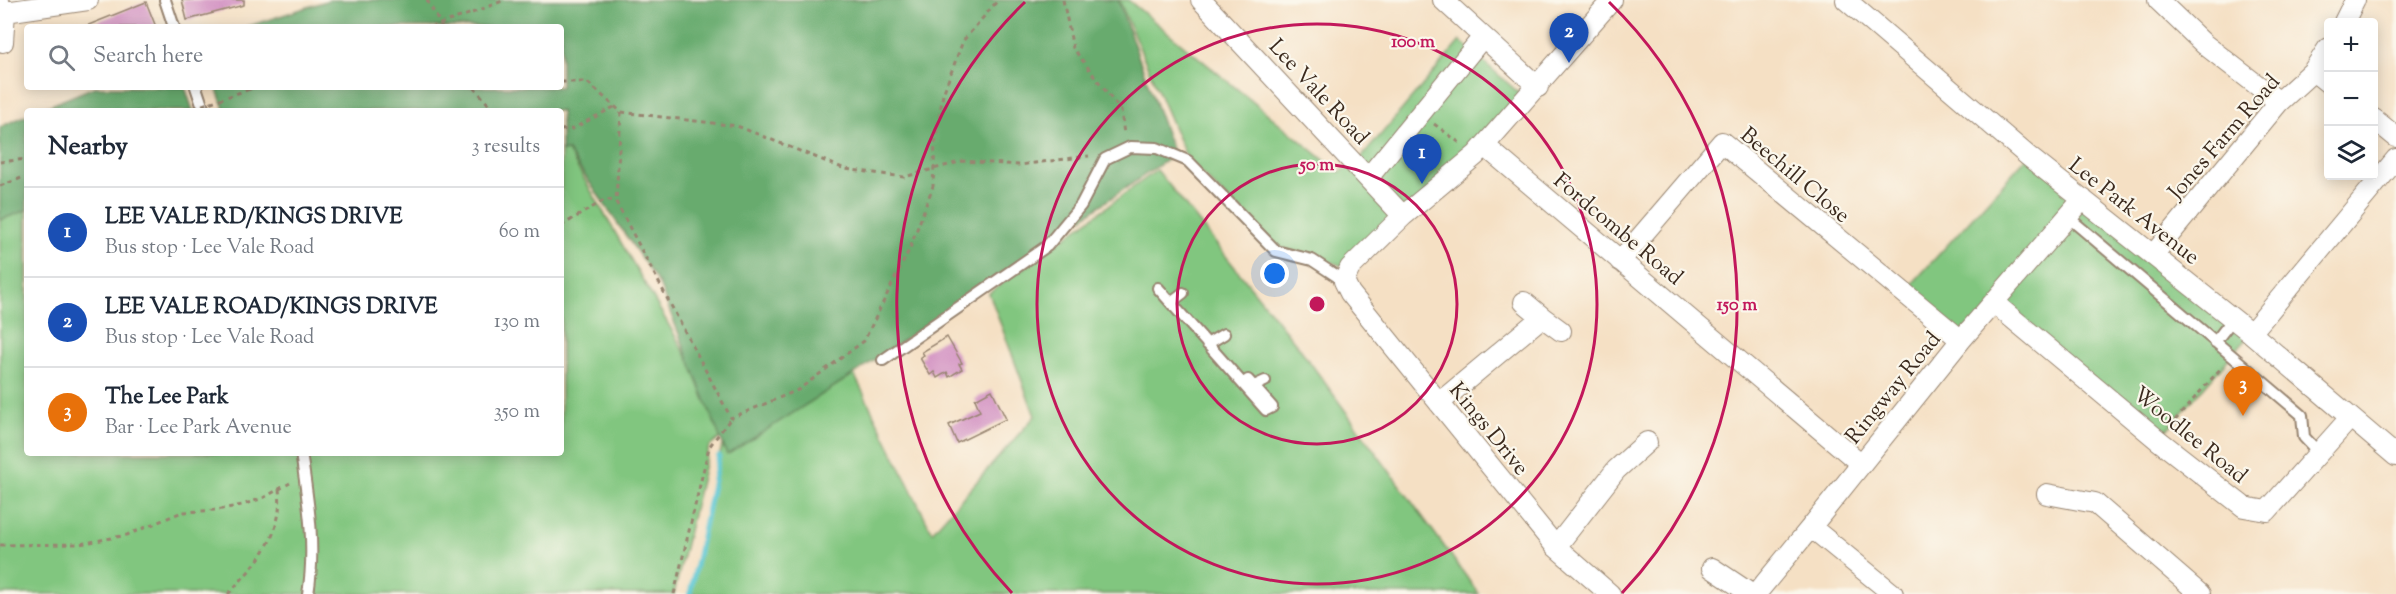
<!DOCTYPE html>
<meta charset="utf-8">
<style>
body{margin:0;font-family:"Sorts Mill Goudy",serif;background:#f6f6f7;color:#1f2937}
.controls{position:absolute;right:18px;top:18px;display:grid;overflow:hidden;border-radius:6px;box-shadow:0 3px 15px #0003}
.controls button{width:54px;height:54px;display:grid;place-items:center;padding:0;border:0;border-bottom:2px solid #e0e1e3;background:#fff;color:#1f2937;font:30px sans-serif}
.you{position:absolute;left:1275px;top:274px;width:21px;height:21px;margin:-15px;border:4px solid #fff;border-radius:50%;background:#1a73e8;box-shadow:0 0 0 9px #1a73e833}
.badge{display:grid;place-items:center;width:39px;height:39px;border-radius:50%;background:#0f766e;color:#fff;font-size:20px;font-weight:700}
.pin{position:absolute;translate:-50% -50px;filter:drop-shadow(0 2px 3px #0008)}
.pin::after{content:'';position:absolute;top:32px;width:21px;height:18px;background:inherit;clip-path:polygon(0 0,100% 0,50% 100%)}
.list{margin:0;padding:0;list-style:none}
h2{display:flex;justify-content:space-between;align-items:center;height:78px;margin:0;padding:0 24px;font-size:26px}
h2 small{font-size:20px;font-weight:400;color:#747a83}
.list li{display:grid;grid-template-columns:39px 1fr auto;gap:18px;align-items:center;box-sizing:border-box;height:90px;padding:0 24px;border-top:2px solid #e0e1e3}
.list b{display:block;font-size:22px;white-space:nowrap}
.list p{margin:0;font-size:20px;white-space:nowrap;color:#747a83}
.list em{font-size:20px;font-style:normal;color:#747a83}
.icon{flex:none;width:33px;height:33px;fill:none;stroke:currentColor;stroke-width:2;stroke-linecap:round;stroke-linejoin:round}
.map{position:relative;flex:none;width:2396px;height:594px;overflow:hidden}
.search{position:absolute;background:#fff;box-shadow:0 3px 15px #0003;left:24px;top:24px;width:540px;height:66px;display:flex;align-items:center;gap:15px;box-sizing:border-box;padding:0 21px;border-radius:6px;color:#747a83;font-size:22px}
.panel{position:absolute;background:#fff;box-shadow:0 3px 15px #0003;left:24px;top:108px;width:540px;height:348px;border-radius:6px}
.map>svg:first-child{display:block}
.green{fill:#81c67f;stroke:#5e784e;stroke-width:1.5}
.forest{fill:#68ab6e;stroke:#526a46;stroke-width:1.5}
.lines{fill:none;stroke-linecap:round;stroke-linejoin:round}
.stream{stroke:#5cc7d5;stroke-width:5}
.building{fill:#d08bc0}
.lane-casing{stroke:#988571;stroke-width:14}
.street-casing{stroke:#988571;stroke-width:22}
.path{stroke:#988571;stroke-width:3;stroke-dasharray:4.5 4.5;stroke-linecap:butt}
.lane{stroke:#fff;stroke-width:10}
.street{stroke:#fff;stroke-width:20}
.path-bridge{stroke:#988571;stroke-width:3;stroke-dasharray:4.5 4.5;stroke-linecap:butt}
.ring{fill:none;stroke:#c2185b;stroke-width:3}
.labels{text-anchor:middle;stroke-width:4.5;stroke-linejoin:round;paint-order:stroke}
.street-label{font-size:22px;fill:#3b2a1e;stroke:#fbf7ec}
.centre{fill:#c2185b;stroke:#fbf7ec;stroke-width:3}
.ring-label{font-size:18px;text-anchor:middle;font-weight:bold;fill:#c2185b;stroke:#fbf7ec;stroke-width:4.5;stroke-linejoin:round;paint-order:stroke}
</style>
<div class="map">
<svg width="2396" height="594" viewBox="0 0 2396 594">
<rect width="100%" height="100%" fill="#fbf7ec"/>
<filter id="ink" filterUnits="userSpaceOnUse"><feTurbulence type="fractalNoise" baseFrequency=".0167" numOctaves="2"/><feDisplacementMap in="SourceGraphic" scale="12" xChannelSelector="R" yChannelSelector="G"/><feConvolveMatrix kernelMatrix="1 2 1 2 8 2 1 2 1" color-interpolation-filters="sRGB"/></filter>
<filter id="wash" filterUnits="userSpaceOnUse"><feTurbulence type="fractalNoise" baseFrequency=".008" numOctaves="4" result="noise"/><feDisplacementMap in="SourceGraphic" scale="24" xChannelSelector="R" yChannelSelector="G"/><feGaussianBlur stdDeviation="1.35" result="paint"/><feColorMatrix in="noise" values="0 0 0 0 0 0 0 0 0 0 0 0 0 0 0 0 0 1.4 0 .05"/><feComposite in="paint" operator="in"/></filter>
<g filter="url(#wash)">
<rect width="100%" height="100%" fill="#f5e0c4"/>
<path class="green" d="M1119,0H1128L1339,172L1356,164L1460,41L1527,100L1350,268L1278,247L1188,161Z
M561,151H568L699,377L723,436L709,447L674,594H0V220L27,210V453H561Z
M2028,156L2251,333L2158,440L1995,303L1961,340L1903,294Z
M1157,170L1301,350L1479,594H690L722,445L727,454L854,374L932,532L1035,416L989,293Z"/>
<path class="forest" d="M329,0H1118L1174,155L854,374L727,455L659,284L568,151H561V111H225L216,87H561V27H246Z
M94,87H185L193,111H37Z
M27,115V210L0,220V127Z"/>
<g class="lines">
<path class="stream" d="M690,594L719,456"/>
</g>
<g id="blocks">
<path class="building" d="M182,0H244V5L187,20Z
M146,2L156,27H86V26Z
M947,337L962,363L959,364L962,369L949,377L947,372L937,378L934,372L930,375L920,358L924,355L922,352Z
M992,390L1006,419L957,443L949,425L980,411L975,399Z"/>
</g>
</g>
<g filter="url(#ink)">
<use href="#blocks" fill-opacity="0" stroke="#988571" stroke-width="1.5"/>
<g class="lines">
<g class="lane-casing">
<path id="lane" d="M165,0L174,27
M196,87L204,111
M2068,217L2302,415L2304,437L2319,453
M1158,288L1266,410L1272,407L1248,380L1243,384
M1171,302L1183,293
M2215,342L2233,319
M1207,344L1224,334
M883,360L1047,246L1081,205L1105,159L1130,147L1157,148L1188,161L1276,251L1312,260L1344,281
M1254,386L1265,381
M301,453C308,501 316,546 308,594"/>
</g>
<g class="street-casing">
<path id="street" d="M1201,0L1403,216
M1443,0L1538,87
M1846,0L2028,156L2251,333L2396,456
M2158,0L2204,44L2279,102
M0,5L5,12L3,42
M5,12L88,0
M2344,22L2355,0
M2313,71L2328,83
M2374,119L2396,137
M1485,146L1860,463
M1368,178L1482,38
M2153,255L2279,102L2313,71L2328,48
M1620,261L1722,142L1961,340
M1994,303L2158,440L2244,507L2267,511L2350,418
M1542,317L1561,331
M2251,333L2396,159
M1439,403L1542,317L1524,302
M2047,494L2095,503L2200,594
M1556,547L1616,470L1647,442
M1712,568L1751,594
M1610,594L1556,547L1350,293L1344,281L1350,268L1403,216L1476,155L1612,0
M1756,594L1811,527
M1893,594L1811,527L1961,340L2083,199"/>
</g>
<path class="path" d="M427,0L442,27
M1063,0L1073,48L1121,111L1124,134
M472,13L505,0
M561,82H587L621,112L737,126L845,169L904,177L963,161L1019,165L1089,156
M474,87L494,111
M247,90L256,87
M621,112L616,202L731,418L798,390L864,341L910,248L933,186L935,144L943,94L963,41L998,0
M1434,124L1460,143
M561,130L572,129L614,107
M0,162L27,159
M0,186L27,176
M561,226L606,199L616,202
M2169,427L2222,367
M0,545L80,544L127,535L182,512L217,510L242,505L263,498L290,483
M228,594C258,562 284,535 279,489
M674,594L709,447L731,418"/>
<use href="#lane" class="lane"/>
<use href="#street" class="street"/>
<path class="path-bridge" d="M431,27L472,13
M185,111L247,90"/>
</g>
</g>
<g class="ring">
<circle cx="1317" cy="304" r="140"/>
<circle cx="1317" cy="304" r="280"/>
<path d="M1012 593A420 420 0 0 1 1025 2M1609 2A420 420 0 0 1 1622 593"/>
</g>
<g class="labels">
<g class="street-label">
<text transform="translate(1320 91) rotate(47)" y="8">Lee Vale Road</text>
<text transform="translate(2223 136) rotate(-49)" y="8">Jones Farm Road</text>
<text transform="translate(1796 174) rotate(40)" y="8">Beechill Close</text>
<text transform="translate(2135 210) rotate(38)" y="8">Lee Park Avenue</text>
<text transform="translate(1619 228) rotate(40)" y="8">Fordcombe Road</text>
<text transform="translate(1892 387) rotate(-51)" y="8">Ringway Road</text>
<text transform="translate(1490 428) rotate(51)" y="8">Kings Drive</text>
<text transform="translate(2191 434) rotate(39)" y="8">Woodlee Road</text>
</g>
</g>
<circle cx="1317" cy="304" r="9" class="centre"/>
<g class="ring-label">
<text x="1413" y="47">100 m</text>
<text x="1317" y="170">50 m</text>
<text x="1737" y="310">150 m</text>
</g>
</svg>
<div class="controls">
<button>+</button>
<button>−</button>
<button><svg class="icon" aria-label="layers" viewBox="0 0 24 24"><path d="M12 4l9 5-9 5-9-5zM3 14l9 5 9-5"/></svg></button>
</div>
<div class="you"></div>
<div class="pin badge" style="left:1422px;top:184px;background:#1a4fb4">1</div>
<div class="pin badge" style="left:1569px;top:63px;background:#1a4fb4">2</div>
<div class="pin badge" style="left:2243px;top:416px;background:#e8710a">3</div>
<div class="search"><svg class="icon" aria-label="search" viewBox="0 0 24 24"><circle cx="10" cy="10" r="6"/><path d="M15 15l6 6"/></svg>Search here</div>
<section class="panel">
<h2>Nearby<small>3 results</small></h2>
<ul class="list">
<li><span class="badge" style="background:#1a4fb4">1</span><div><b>LEE VALE RD/KINGS DRIVE</b><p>Bus stop · Lee Vale Road</p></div><em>60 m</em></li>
<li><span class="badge" style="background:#1a4fb4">2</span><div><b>LEE VALE ROAD/KINGS DRIVE</b><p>Bus stop · Lee Vale Road</p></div><em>130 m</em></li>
<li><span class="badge" style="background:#e8710a">3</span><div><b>The Lee Park</b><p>Bar · Lee Park Avenue</p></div><em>350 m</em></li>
</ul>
</section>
</div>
